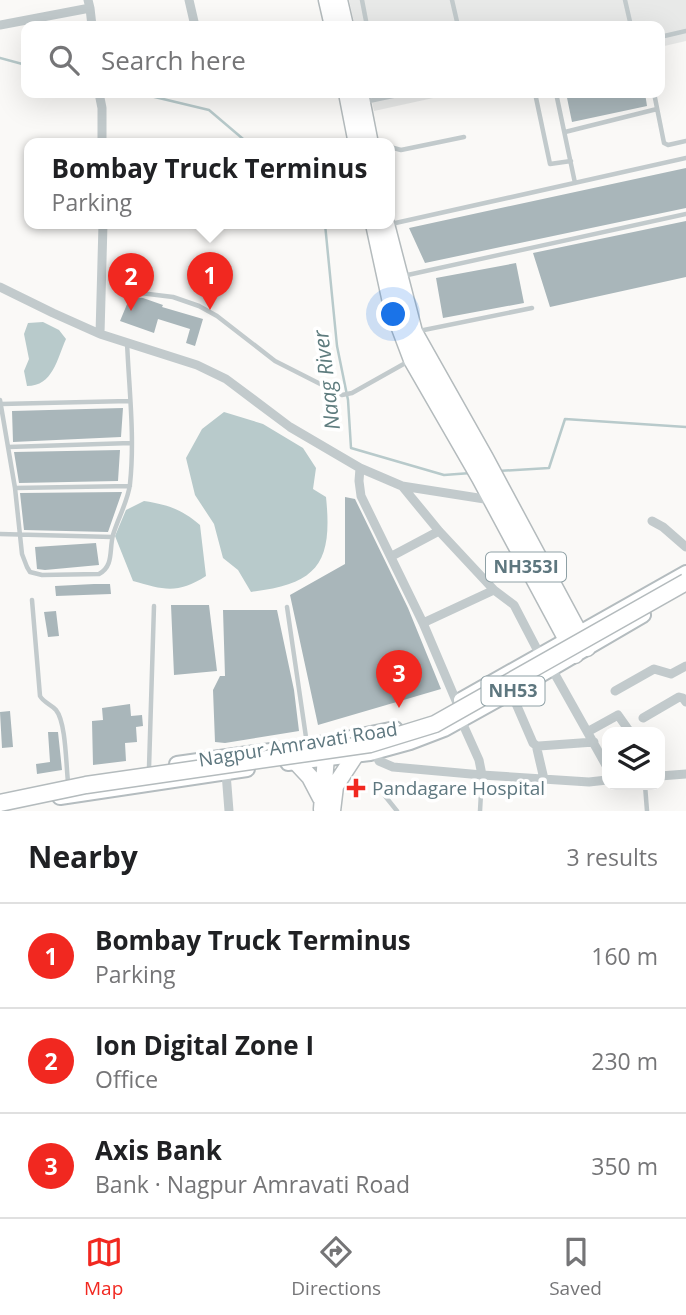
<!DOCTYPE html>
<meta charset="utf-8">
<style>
body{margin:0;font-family:"Open Sans",sans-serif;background:#f2f2f2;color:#202124}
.controls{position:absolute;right:21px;bottom:21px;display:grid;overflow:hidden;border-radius:14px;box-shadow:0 7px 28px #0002}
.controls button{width:63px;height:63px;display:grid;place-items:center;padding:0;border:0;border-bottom:2px solid #e0e0e0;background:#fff;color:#202124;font:35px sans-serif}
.you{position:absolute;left:394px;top:315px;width:24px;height:24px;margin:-18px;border:5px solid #fff;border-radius:50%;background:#1a73e8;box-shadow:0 0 0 10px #1a73e833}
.badge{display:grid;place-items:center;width:46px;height:46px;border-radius:50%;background:#f12820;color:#fff;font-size:23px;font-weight:700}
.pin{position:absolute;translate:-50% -58px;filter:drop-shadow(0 2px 4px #0008)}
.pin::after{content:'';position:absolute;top:37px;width:24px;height:21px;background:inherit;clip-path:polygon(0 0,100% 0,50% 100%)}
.popup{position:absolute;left:24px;top:138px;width:371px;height:91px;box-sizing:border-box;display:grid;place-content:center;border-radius:14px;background:#fff;filter:drop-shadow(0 2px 5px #0005);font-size:23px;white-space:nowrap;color:#757577}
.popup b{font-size:26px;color:#202124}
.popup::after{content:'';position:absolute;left:50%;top:100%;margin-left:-14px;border:14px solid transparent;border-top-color:#fff}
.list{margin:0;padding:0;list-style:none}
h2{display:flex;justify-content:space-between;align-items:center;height:91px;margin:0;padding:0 28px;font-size:30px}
h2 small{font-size:23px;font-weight:400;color:#757577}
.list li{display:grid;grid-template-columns:46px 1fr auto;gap:21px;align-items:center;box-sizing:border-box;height:105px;padding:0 28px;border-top:2px solid #e0e0e0}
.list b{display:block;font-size:26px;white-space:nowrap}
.list p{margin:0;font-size:23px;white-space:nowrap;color:#757577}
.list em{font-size:23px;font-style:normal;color:#757577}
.icon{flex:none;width:38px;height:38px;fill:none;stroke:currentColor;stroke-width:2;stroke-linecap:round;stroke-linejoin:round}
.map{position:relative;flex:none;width:686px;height:811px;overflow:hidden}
.search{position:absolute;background:#fff;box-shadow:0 7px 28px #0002;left:21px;right:21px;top:21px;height:77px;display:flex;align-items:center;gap:18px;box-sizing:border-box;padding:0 24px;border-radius:14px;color:#757577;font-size:26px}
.sheet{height:406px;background:#fff}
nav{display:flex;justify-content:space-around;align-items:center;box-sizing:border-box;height:98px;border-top:2px solid #e0e0e0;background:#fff;font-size:19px;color:#757577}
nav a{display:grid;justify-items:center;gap:4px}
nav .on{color:#f12820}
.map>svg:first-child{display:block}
.built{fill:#e8e9e8}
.water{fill:#b8cacb}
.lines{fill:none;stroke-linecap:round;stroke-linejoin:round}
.stream{stroke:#b8cacb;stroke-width:2.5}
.building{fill:#a9b6ba}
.primary-casing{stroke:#b4bcbf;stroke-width:18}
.trunk-casing{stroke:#b4bbbd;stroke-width:19}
.service{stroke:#c2cacc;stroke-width:4.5}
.minor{stroke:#c2cacc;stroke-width:9}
.primary{stroke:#fff;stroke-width:14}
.trunk{stroke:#fff;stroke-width:16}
.trunk-bridge-casing{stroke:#b4bbbd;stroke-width:19;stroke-linecap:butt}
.trunk-bridge{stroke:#fff;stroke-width:16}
.poi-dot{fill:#f12820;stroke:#fff;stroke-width:2.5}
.labels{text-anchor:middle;stroke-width:7;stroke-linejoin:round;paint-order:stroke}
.shield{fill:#fff;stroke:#8ea0a5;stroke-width:2}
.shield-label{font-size:18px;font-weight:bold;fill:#5e777f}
.street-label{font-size:19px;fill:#5e777f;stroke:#fff}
.poi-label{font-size:19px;fill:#5e777f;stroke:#fff;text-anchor:start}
.water-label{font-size:21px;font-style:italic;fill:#5e7c7e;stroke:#fff}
</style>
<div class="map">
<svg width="686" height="811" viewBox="0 0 686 811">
<rect width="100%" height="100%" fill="#faf9f7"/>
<path class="built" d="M349,0H686V41L660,47V26H355Z
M370,93H456L374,111Z"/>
<path class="water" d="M43,322L59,330L66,339C57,359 53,386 27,386L24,371L29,359L24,334L28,323Z
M224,412L263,424L303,448L316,468L313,489L326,497C333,564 317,584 251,592L238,570L223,558L214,524L195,495L186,458L202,429Z
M144,501C169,505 181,509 200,525L206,576C178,594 164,590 133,581L115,536L126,510Z"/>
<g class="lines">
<path class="stream" d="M0,58L26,65
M138,93L209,110L249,144
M325,224L337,346L348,400L351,448L444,475L471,473
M498,471L549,468L565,419L686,427"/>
</g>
<path class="building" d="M566,93H645L647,106L572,122Z
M686,168V208L425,263L409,228Z
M686,221V277L550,307L533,253Z
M516,263L524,303L443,318L436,278Z
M130,297L143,298L163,305L162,307L203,319L195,346L186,343L190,329L158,319L154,333L120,321Z
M123,408L121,437L13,442L12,411Z
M120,450L118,481L19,483L14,452Z
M122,492L108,532L24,530L20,493Z
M345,497L355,499L408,608L441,689L318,725L290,595L345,564Z
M96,543L99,565L45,570L37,569L35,547Z
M94,584H110L111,594L56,596L55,586Z
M171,605H209L217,671L174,675Z
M223,610H277L294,690L299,731L225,743L215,742L213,690L220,676H225Z
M56,611L59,636L48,637L44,612Z
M130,704L131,716L142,715L143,726L136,727L137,742L125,743L126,761L93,765L92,721L103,720L102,708Z
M10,711L13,747L2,748L0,712Z
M48,732H58L62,770L37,774L36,764L50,762Z"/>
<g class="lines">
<g class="primary-casing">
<path id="primary" d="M461,700L686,573
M288,763L370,753L410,742L444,729L511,692L643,615
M177,764L327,743L395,729
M60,797L247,769"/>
</g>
<g class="trunk-casing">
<path id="trunk" d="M327,0L333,26
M339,0L345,26
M347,93L357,144
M360,93L370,144
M374,224L392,307L412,360L480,478L575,655
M386,224L414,332L485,458L587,648
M296,762L310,777L321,798
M322,809L327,743
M332,811L335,786L356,754L354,738"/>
</g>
<path class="service" d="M362,0L367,26
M452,0L458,26
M625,0L631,26
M660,37L686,31
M535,93L550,164L571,161
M556,93L575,183
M654,93L664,143L668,145L686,141
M364,102L407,93
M565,132L657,109
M390,147L401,150L464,137
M391,224L686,158
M403,276L686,214
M124,291L173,297L199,306L217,316L275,361L342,395L352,393L409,361
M419,331L532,308
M0,400L15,488L22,554L27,567L30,572L42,575L99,574C114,566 109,550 113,535C118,518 128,501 130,484C135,437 129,389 127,342
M1,404L129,401
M8,447L131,443
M15,488L130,486
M0,534L112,537
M32,600L40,696C44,703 51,704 56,710C66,722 66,765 68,782
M287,607L307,744
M149,768L154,606
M645,785L647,811
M385,796L397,811
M480,811L482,776"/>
<path class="minor" d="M189,0L195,26
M90,8L92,26
M0,25L90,8L88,0
M99,93L102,108V144
M0,287L53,313L100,334L197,365L226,379L290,427L360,468L402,486L491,500
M100,334L103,224
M360,468L359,481L361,496L423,623L457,703
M402,486L439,531L494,590L514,605L540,655
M652,521L663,527L686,547
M392,556L439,531
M423,623L494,590
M552,669L607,767
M615,691L654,669L671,674L686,666
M511,692L533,743L538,747
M643,718L679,697L683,698L686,702
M461,720L479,760L482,775
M589,731L618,715L630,732
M375,752L379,761L393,767L482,775L589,782L607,780
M226,773L229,811
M660,776L686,774
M544,779L537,749L539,746L594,742"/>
<use href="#primary" class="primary"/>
<use href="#trunk" class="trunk"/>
<g class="trunk-bridge-casing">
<path id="trunk-bridge" d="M0,803L86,785L370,744L435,724L686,582"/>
</g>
<use href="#trunk-bridge" class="trunk-bridge"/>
</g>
<path class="poi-dot" d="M352.5 777.5h7v7h7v7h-7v7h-7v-7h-7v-7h7z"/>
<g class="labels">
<g class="shield">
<rect x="486" y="552.5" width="80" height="29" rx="5"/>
<rect x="481.5" y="676.5" width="63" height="29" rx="5"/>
</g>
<g class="shield-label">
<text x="526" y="573">NH353I</text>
<text x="513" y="697">NH53</text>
</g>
<g class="street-label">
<text transform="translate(298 744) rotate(-9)" y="7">Nagpur Amravati Road</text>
</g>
<g class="poi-label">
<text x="372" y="795">Pandagare Hospital</text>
</g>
<g class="water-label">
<text transform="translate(327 380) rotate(-97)" y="7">Naag River</text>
</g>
</g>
</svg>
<div class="controls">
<button><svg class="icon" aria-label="layers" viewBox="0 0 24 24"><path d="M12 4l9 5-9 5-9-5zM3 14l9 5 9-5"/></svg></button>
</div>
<div class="you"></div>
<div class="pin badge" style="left:210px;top:310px">1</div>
<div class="popup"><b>Bombay Truck Terminus</b>Parking</div>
<div class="pin badge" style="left:131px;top:311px">2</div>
<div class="pin badge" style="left:399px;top:708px">3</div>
<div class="search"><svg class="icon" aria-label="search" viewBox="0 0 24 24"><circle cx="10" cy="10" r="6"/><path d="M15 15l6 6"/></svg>Search here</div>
</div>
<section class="sheet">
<h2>Nearby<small>3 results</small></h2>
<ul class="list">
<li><span class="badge">1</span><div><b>Bombay Truck Terminus</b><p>Parking</p></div><em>160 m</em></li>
<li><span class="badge">2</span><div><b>Ion Digital Zone I</b><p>Office</p></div><em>230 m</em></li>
<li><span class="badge">3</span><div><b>Axis Bank</b><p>Bank · Nagpur Amravati Road</p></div><em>350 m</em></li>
</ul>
</section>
<nav>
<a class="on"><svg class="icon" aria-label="map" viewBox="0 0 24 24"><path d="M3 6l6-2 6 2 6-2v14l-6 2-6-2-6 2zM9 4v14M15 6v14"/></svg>Map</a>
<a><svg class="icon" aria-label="directions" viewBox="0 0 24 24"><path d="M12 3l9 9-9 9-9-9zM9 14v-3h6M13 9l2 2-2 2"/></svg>Directions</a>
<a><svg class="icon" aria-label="saved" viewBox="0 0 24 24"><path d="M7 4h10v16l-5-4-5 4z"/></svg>Saved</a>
</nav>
